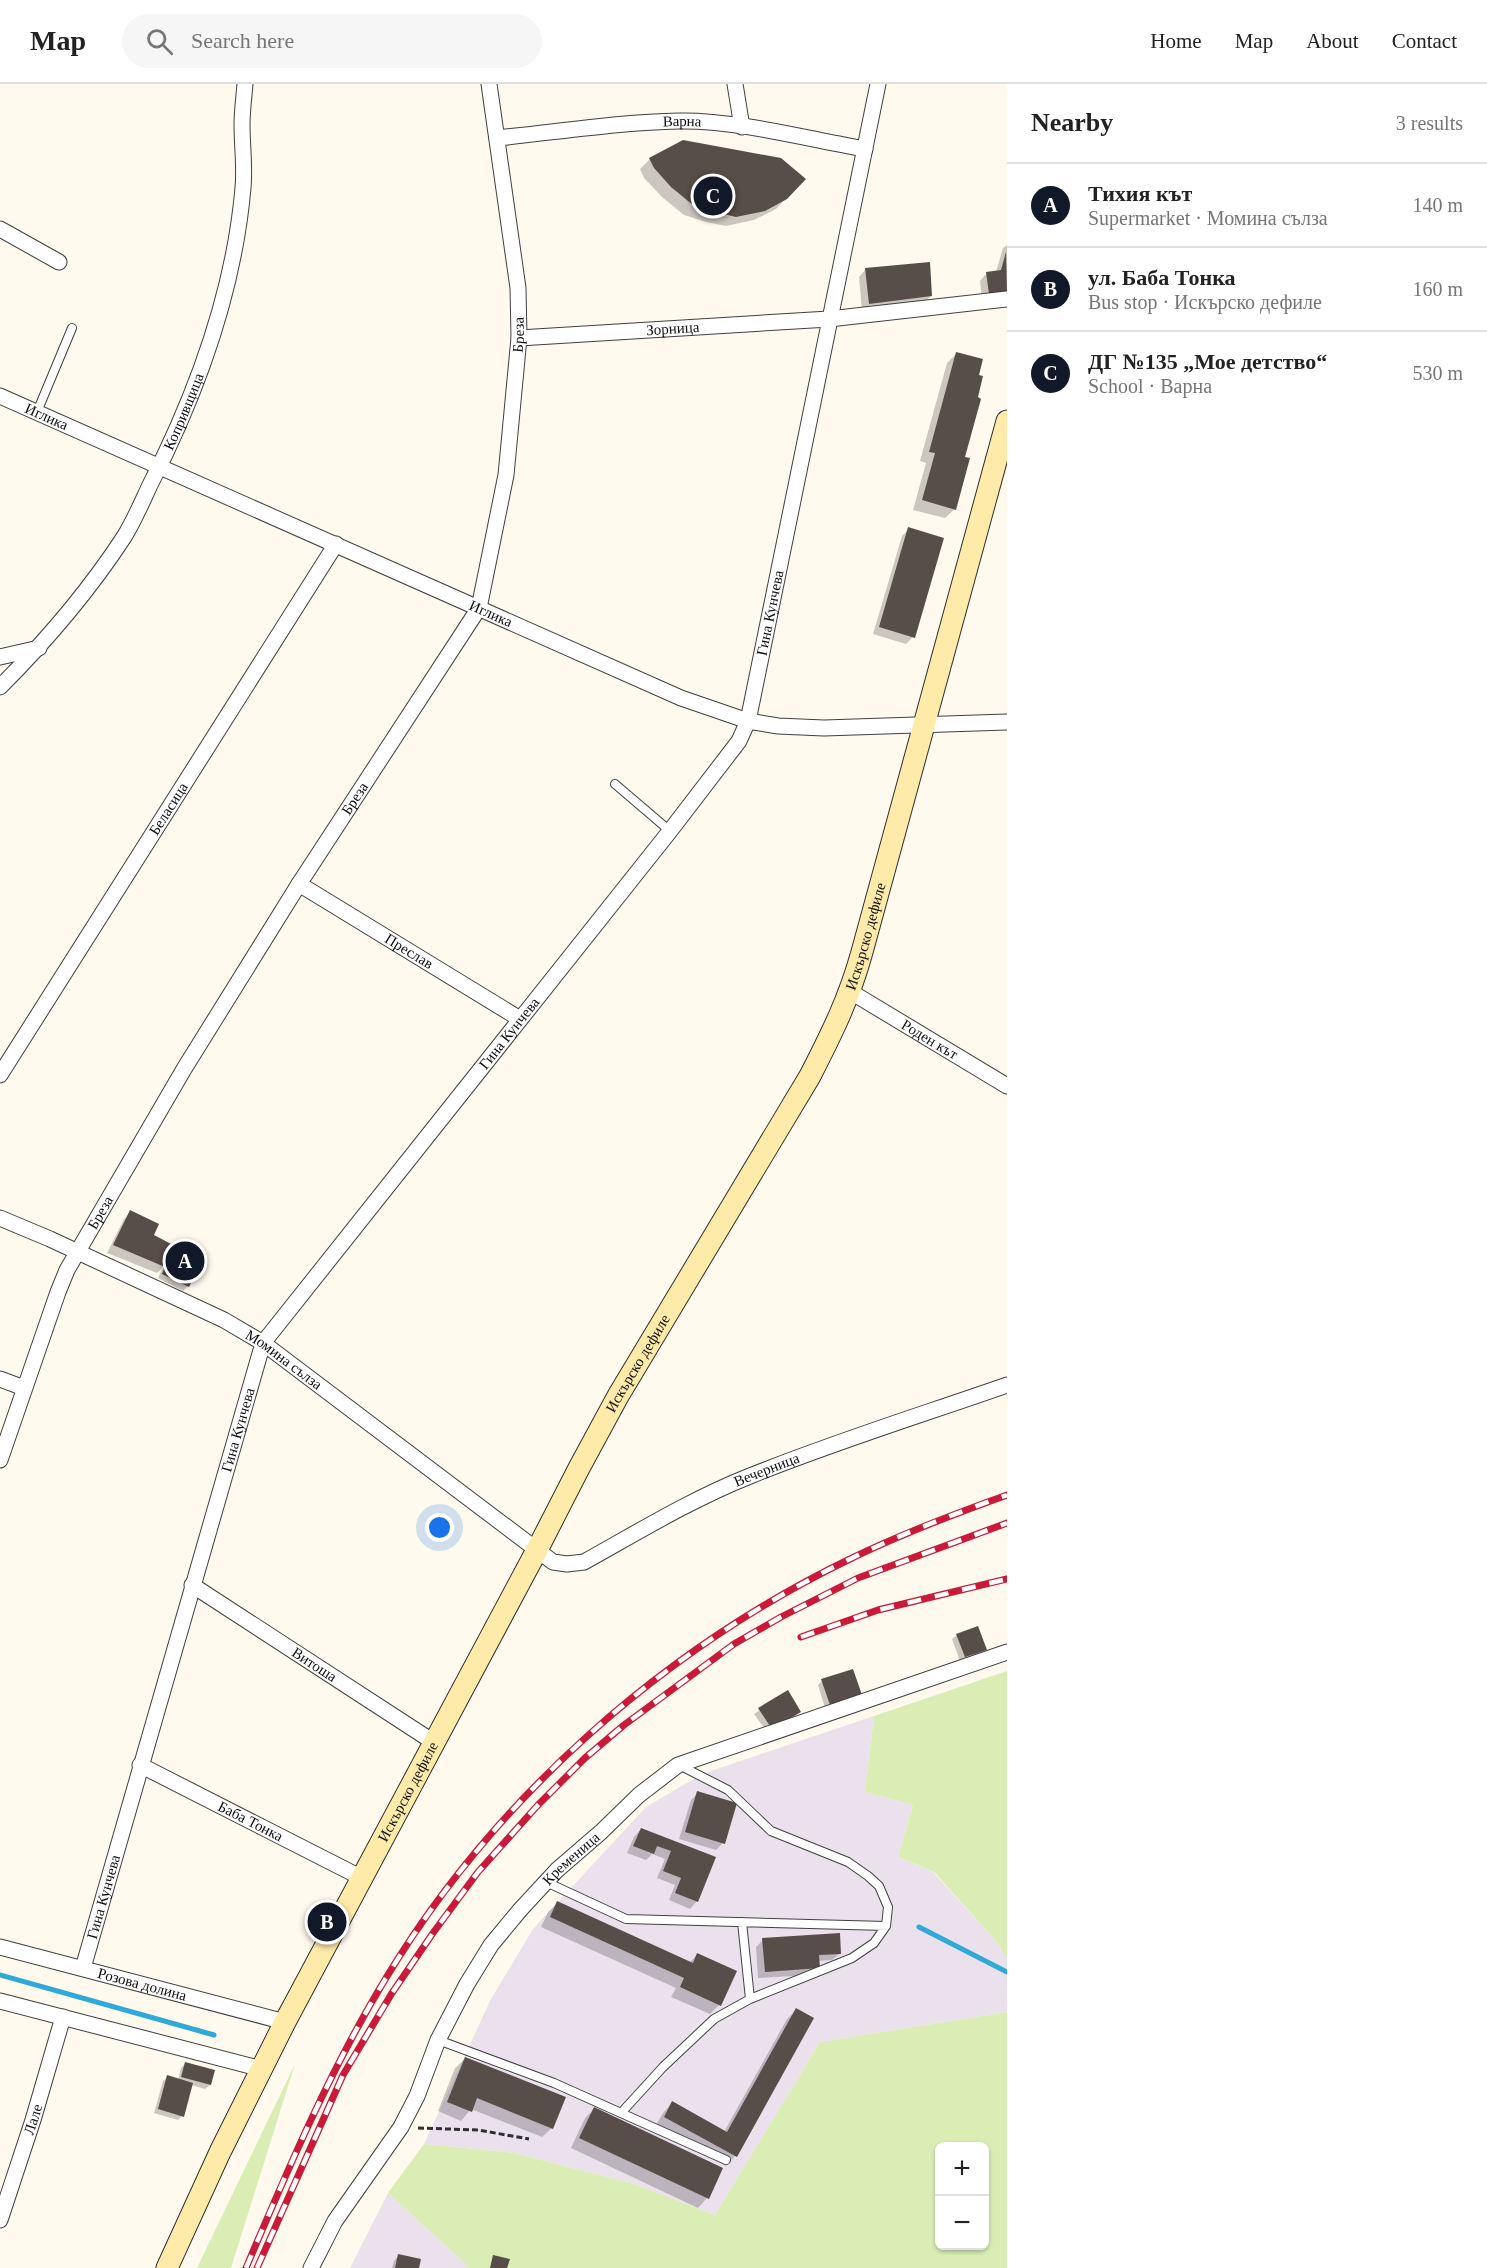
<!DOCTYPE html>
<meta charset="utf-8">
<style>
body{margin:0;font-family:Georgia,serif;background:#f6f6f6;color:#222}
.controls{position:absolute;right:18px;bottom:18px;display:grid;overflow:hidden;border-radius:9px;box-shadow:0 2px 4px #0004}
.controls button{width:54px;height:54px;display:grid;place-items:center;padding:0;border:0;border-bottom:2px solid #e0e0e0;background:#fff;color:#222;font:30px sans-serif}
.you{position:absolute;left:440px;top:1444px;width:21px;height:21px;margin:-15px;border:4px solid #fff;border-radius:50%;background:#1a73e8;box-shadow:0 0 0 9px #1a73e833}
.badge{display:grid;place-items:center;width:39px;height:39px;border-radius:50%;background:#111827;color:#fff;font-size:20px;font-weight:700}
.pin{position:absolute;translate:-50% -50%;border:3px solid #fff;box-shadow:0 2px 6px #0006}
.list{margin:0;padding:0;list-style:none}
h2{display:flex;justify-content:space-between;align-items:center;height:78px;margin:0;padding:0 24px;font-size:26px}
h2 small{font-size:20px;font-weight:400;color:#767676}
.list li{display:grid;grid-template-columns:39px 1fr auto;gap:18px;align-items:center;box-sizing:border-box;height:84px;padding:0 24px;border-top:2px solid #e0e0e0}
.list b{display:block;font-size:22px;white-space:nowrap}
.list p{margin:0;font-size:20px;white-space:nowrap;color:#767676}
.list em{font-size:20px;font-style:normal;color:#767676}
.icon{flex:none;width:33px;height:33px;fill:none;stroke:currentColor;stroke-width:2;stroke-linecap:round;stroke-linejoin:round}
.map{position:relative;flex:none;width:1007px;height:2184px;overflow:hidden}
header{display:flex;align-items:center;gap:36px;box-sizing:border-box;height:84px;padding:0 30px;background:#fff;border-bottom:2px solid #e0e0e0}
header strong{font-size:28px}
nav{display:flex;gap:33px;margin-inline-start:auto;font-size:21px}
.search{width:420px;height:54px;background:#f6f6f6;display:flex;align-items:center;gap:15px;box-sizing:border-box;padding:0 21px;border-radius:33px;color:#767676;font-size:22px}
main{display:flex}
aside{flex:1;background:#fff}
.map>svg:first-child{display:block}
.industrial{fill:#eae1ed}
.green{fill:#d9edb4;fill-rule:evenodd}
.shadow{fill:#0003}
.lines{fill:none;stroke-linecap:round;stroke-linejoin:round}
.stream{stroke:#2faad8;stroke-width:5}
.building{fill:#574d49}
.service-casing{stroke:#404040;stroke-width:10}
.minor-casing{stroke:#404040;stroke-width:17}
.secondary-casing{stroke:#2f2f2f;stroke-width:23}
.path{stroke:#2f2f2f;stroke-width:3;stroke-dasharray:6 3;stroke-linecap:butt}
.service{stroke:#fff;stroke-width:8}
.minor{stroke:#fff;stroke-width:15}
.secondary{stroke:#ffeba9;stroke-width:21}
.rail-casing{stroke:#c91a39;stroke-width:7}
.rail{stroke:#fff;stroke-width:4.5;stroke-dasharray:14;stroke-linecap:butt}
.labels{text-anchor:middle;stroke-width:6;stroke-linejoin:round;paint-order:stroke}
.street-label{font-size:15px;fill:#0d0d0d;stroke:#fff}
</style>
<header>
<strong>Map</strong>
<div class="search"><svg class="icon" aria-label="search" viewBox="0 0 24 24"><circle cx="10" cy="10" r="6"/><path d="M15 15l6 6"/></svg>Search here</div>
<nav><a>Home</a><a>Map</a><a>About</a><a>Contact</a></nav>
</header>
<main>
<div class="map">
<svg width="1007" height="2184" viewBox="0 0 1007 2184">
<rect width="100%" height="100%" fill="#fff9ee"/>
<path class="industrial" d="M874,1632L865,1708L913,1721L898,1773L933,1788L995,1856L1007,1875V1928L820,1958L715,2131L634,2100L514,2069L424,2060L491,1915L533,1845L646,1723L702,1690Z
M388,2109L470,2184H350Z"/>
<path class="green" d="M1007,1587V1875L995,1856L934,1788L898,1773L913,1721L865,1708L874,1632Z
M1007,1928V2184H470L388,2109L424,2060L514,2069L634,2100L715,2131L820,1958ZM940,2062H984V2162H940Z
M295,1980L231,2184H197Z"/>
<path class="shadow" d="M683,58L804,95L776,125L754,136L726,142L706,138L684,131L662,113L644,94L640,85L650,75Z
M1007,161V213L982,216L980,197L987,189L996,188L1003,164Z
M866,185L931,212L924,219L862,226L859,193Z
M957,269L963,374L955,425L945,434L913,426L926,379L920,377L947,279Z
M909,445L913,553L906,560L873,550L902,452Z
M131,1128L152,1152L174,1163L188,1202L183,1207L158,1194L164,1182L157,1189L107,1169L124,1135Z
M957,1551L985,1566L980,1570L960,1577L952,1555Z
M822,1597L860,1610L825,1624L818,1601Z
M787,1608L799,1627L767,1648L754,1630Z
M698,1709L723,1759L716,1766L679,1755L691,1716Z
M641,1745L714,1774L697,1817L690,1825L669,1816L675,1801L657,1794L665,1775L652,1770L646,1776L627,1769L634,1753Z
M558,1819L689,1879L698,1870L719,1921L710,1930L671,1913L676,1904L541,1843L548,1828Z
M763,1856L840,1869L832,1876L818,1877L819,1883L812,1891L758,1894L756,1863Z
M796,1926L735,2072L726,2082L655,2043L663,2029L672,2019L724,2048L787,1935Z
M465,1975L552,2044L542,2053L471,2025L461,2037L438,2027L455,1984Z
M185,1980L210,2001L205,2005L191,2001L182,2032L178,2036L154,2029L163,1997L168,1993L178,1996L181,1984Z
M594,2025L707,2114L698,2124L571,2064L585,2034Z
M398,2172L418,2184H392L394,2177Z"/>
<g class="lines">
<path class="stream" d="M919,1843L1007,1888
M0,1891L214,1951"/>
</g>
<path class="building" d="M683,56L781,74L806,95L787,115L765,127L736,133L716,128L693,121L671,103L654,84L649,74Z
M1006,168L1007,208L989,210L986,188L1001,186Z
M930,178L932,212L869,220L865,184Z
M956,268L983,275L979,291L983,292L978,313L981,315L965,373L970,374L956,426L922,416L935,369L929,368Z
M908,443L944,454L915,554L879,543Z
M130,1126L159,1140L154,1151L175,1162L177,1159L204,1172L189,1203L162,1190L165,1183L113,1161Z
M978,1542L987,1566L965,1573L956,1550Z
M853,1585L862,1611L830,1621L821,1595Z
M788,1606L801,1628L772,1645L758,1624Z
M697,1707L737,1719L725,1760L685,1748Z
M641,1744L716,1773L698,1818L675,1809L681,1794L663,1787L671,1767L657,1762L654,1770L633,1762Z
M557,1817L693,1879L697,1869L737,1887L721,1922L680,1903L684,1894L550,1833Z
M840,1849L841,1870L819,1871L820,1884L765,1888L762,1854Z
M796,1924L814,1934L737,2073L664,2033L672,2017L727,2048Z
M465,1973L566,2013L553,2045L477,2014L472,2028L447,2018Z
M185,1978L215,1986L211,2001L181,1993Z
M167,1991L193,1999L184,2033L158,2025Z
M594,2023L723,2084L709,2115L579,2054Z
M398,2170L421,2175L419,2184H395Z
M493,2171L510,2175L507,2184H490Z"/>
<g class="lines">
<g class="service-casing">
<path id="service" d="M37,328L72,244
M615,700L670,747
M546,1798L626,1835L886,1842
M742,1838L750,1915
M438,1956L554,1999L726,2076
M621,2029L663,1983L714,1935L750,1915L852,1874L874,1859L886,1842L888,1823L879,1802L868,1792L848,1778L771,1747L728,1706L681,1682"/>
</g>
<g class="minor-casing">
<g id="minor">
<path d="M735,0L742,43"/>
<path id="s1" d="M497,54C558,48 619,38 679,37C737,36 807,55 865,65"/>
<path d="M0,145L59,178"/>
<path id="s2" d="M519,254L829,235L1007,215"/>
<path id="s3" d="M0,312L681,614L748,637L778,642L824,644L1007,638"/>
<path d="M0,573L39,564"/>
<path id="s4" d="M0,603C46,557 88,508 124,453C134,437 142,418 150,401C197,309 234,207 243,104C245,83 242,61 242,41C242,27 244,13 245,0"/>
<path id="s5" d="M299,800L520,935"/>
<path id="s6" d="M851,908L1007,1002"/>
<path id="s7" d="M0,991L336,460"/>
<path id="s8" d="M0,1134L50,1155L224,1236L263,1259L553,1478L567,1480L584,1478C638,1448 692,1415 750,1392C834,1358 921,1331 1007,1301"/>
<path d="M0,1295L24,1304"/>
<path id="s9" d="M0,1376L58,1208L67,1186L184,985L299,800L479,524L506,391L519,254L518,204L489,0"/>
<path id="s10" d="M192,1501L435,1659"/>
<path id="s11" d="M140,1681L362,1794"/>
<path id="s12" d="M0,1863L285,1938"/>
<path id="s13" d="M83,1884L263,1259L670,747L739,657L748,637L878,0"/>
<path d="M0,1917L262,1985"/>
<path id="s14" d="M0,2136L33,2036L63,1933"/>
<path id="s15" d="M311,2184L335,2137L401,2043L417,2012L438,1956L467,1900L491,1861L520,1826L557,1786L601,1748L639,1711L678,1681L1007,1568"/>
</g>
</g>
<g class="secondary-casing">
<g id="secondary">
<path id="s16" d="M167,2184L220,2068L285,1938L537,1466L579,1384L618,1312L810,992C832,949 849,915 862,868L1007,337"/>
</g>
</g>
<path class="path" d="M418,2044L478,2046L529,2055"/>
<use href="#service" class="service"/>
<use href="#minor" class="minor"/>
<use href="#secondary" class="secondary"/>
<g class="rail-casing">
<path id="rail" d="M801,1553L878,1526L1007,1495
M246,2184C288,2085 330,1986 386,1894C494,1715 662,1566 850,1475C901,1450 954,1430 1007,1411
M257,2184L343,1991L392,1909L433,1849L478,1788L538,1721L585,1674L624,1641L734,1560L781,1533L858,1494L1007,1439"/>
</g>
<use href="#rail" class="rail"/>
</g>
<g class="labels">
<g class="street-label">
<text dy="5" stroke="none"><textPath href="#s1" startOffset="186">Варна</textPath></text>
<text dy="5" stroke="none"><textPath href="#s2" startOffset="154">Зорница</textPath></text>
<text dy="5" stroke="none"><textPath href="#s9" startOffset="1258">Бреза</textPath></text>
<text dy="5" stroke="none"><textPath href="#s4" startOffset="334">Копривщица</textPath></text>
<text dy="5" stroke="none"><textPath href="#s3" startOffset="51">Иглика</textPath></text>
<text dy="5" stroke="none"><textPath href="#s3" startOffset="537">Иглика</textPath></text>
<text dy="5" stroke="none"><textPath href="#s13" startOffset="1550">Гина Кунчева</textPath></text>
<text dy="5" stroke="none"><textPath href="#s9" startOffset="754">Бреза</textPath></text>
<text dy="5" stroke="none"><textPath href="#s7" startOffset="315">Беласица</textPath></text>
<text dy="5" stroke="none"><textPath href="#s16" startOffset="1506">Искърско дефиле</textPath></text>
<text dy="5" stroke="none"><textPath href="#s5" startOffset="129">Преслав</textPath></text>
<text dy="5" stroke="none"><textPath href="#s13" startOffset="1046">Гина Кунчева</textPath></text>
<text dy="5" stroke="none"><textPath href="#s6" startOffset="92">Роден кът</textPath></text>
<text dy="5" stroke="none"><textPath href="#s9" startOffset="268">Бреза</textPath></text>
<text dy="5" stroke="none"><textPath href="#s8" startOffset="318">Момина сълза</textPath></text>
<text dy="5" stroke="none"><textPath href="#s16" startOffset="1020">Искърско дефиле</textPath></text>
<text dy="5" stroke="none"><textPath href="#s13" startOffset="560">Гина Кунчева</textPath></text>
<text dy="5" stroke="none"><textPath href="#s8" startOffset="891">Вечерница</textPath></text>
<text dy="5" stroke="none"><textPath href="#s10" startOffset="146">Витоша</textPath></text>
<text dy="5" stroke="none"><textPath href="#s16" startOffset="534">Искърско дефиле</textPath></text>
<text dy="5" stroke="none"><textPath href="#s11" startOffset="124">Баба Тонка</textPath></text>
<text dy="5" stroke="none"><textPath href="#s15" startOffset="489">Кременица</textPath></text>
<text dy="5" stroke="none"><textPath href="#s13" startOffset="74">Гина Кунчева</textPath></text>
<text dy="5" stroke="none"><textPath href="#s12" startOffset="147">Розова долина</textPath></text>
<text dy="5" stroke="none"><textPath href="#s14" startOffset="106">Лале</textPath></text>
</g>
</g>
</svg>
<div class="controls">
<button>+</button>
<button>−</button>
</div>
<div class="you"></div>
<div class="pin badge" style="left:185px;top:1177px">A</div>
<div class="pin badge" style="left:327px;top:1838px">B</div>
<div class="pin badge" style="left:713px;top:112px">C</div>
</div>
<aside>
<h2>Nearby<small>3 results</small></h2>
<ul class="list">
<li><span class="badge">A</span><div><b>Тихия кът</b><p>Supermarket · Момина сълза</p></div><em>140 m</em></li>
<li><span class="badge">B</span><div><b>ул. Баба Тонка</b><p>Bus stop · Искърско дефиле</p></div><em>160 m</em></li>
<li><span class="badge">C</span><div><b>ДГ №135 „Мое детство“</b><p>School · Варна</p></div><em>530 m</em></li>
</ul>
</aside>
</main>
